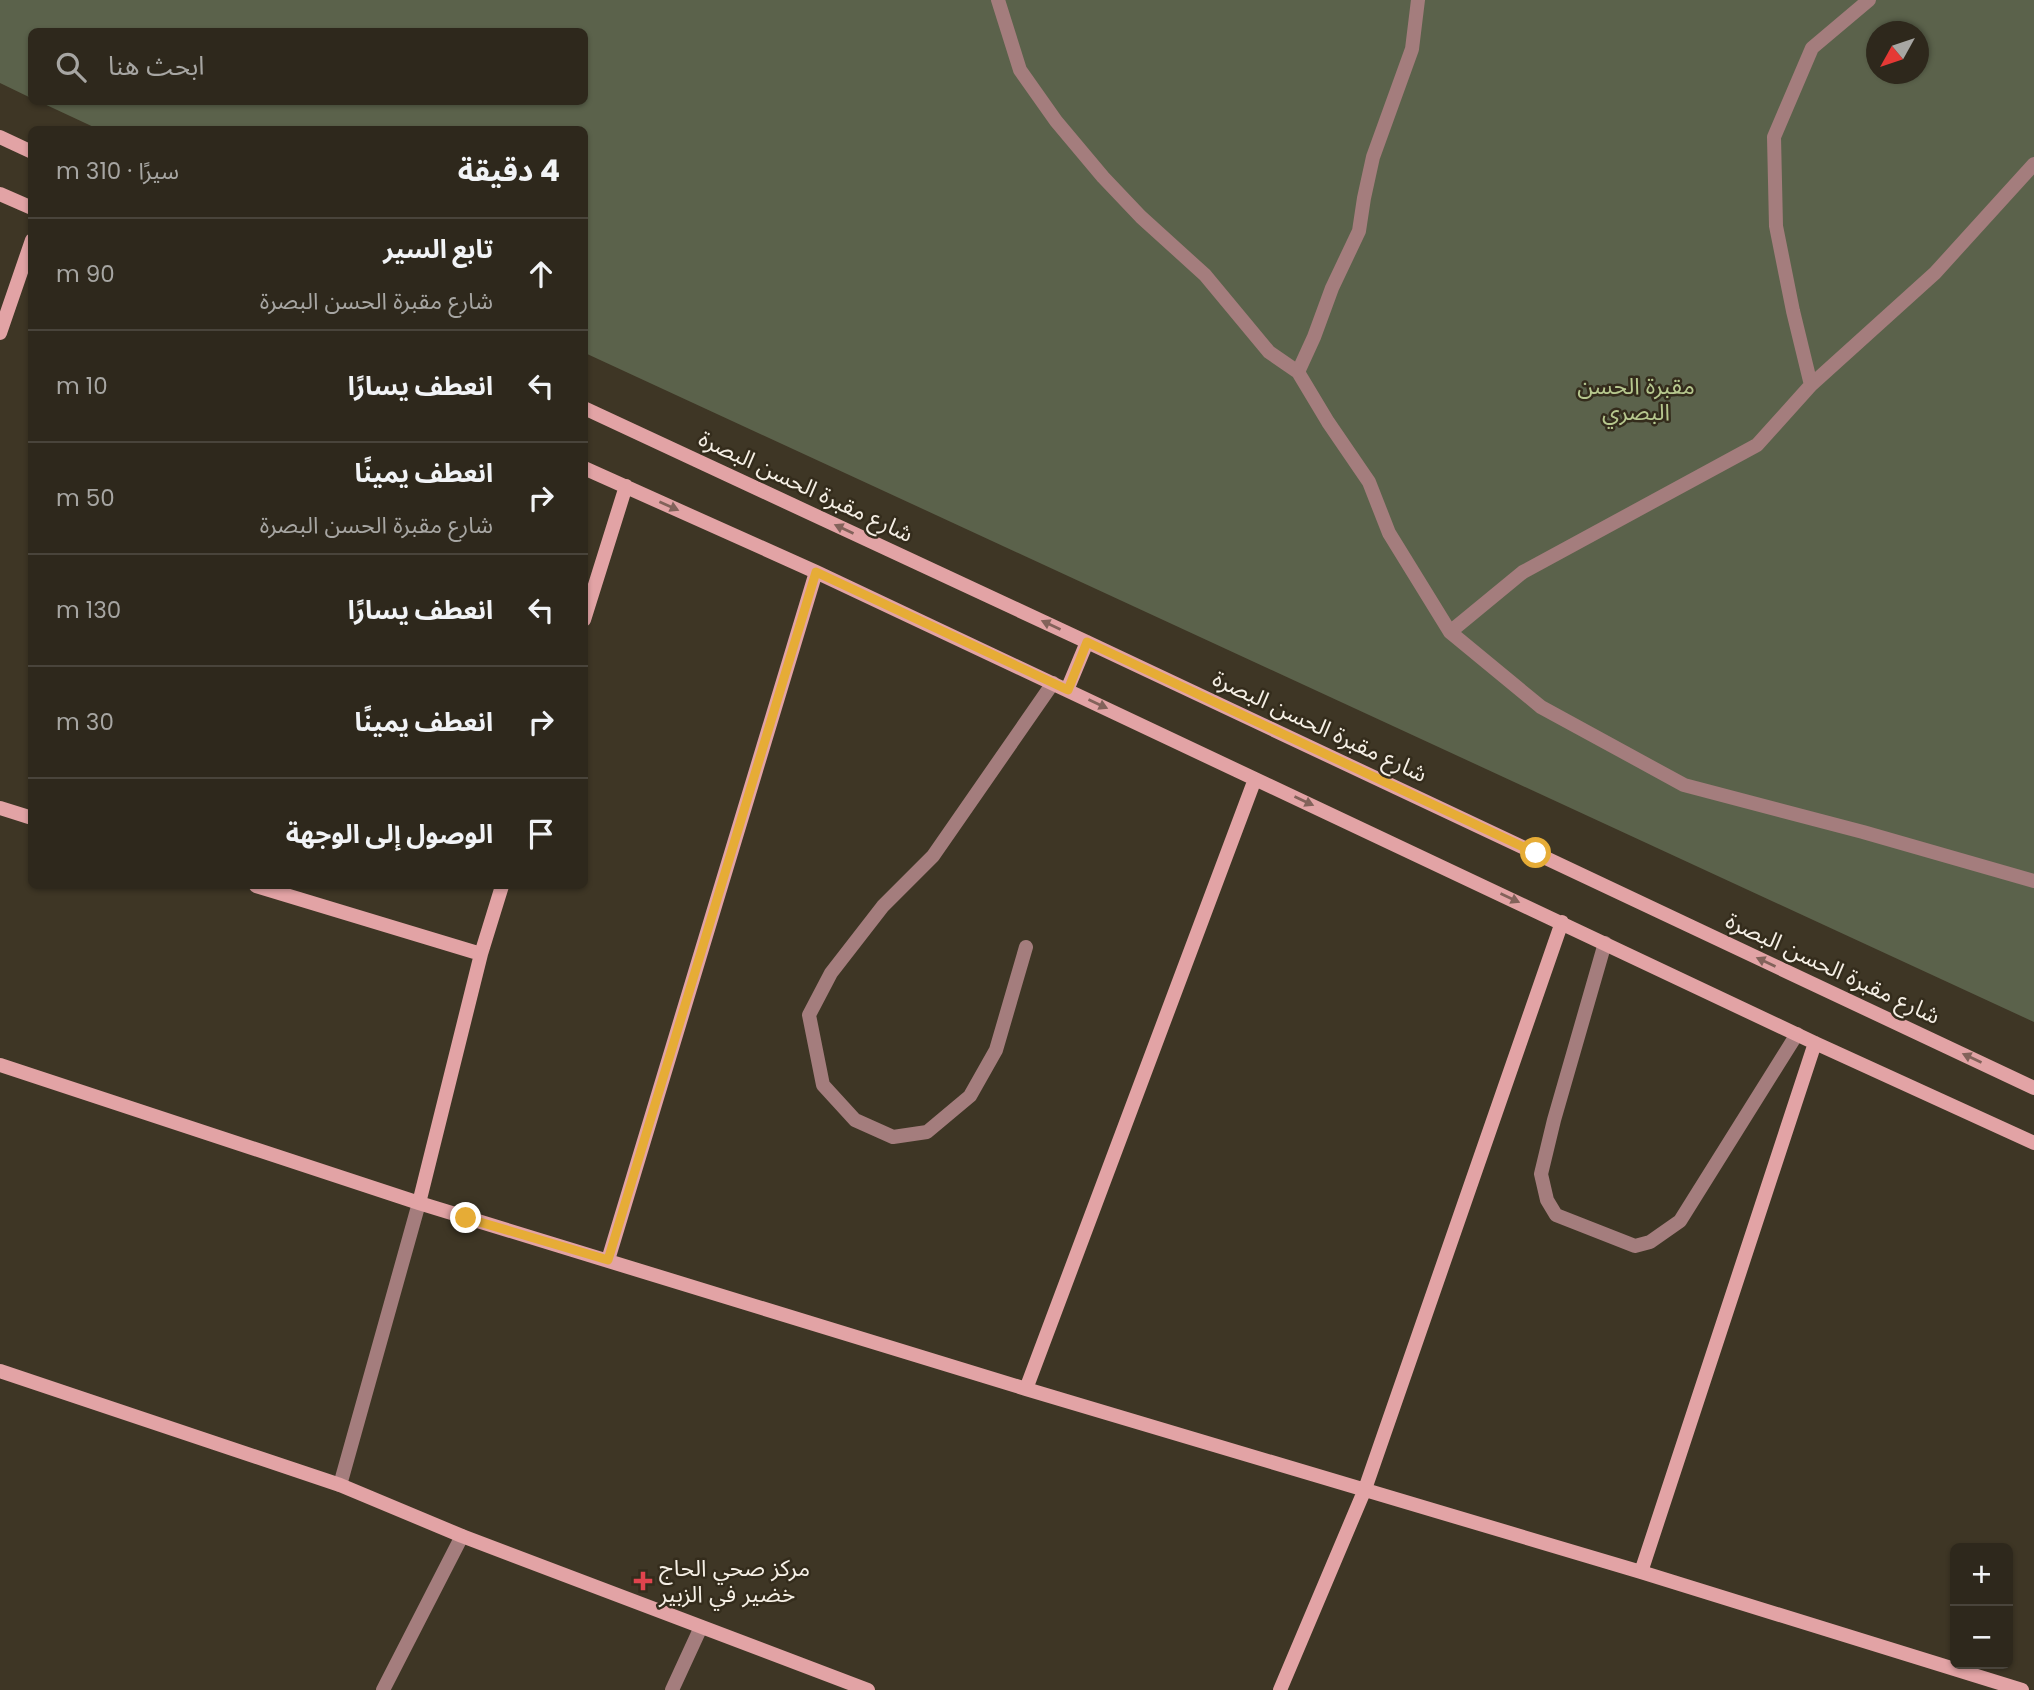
<!DOCTYPE html>
<html lang="ar">
<meta charset="utf-8">
<style>
body{margin:0;font-family:Poppins,"Noto Sans Arabic",sans-serif;background:#363025;color:#f1f3f6;direction:rtl}
.controls{position:absolute;right:21px;bottom:21px;display:grid;overflow:hidden;border-radius:10px;box-shadow:0 2px 5px #0004}
.controls button{width:63px;height:63px;display:grid;place-items:center;padding:0;border:0;border-bottom:2px solid #49443b;background:#2e281c;color:#f1f3f6;font:35px sans-serif}
.compass{position:absolute;left:1866px;top:21px;width:63px;height:63px;border-radius:50%;background:#2e281c;box-shadow:0 2px 5px #0004;rotate:230deg}
.stop{position:absolute;width:21px;height:21px;margin:-16px;border:5px solid #e6ac36;border-radius:50%;background:#fff}
.stop.end{background:#e6ac36;border-color:#fff;box-shadow:0 2px 7px #0008}
.list{margin:0;padding:0;list-style:none}
h2{display:flex;justify-content:space-between;align-items:center;height:91px;margin:0;padding:0 28px;font-size:30px}
h2 small{font-size:23px;font-weight:400;color:#a7a6a3}
.list li{display:grid;grid-template-columns:46px 1fr auto;gap:21px;align-items:center;box-sizing:border-box;height:112px;padding:0 28px;border-top:2px solid #49443b}
.list b{display:block;font-size:26px;white-space:nowrap}
.list p{margin:0;font-size:23px;white-space:nowrap;color:#a7a6a3}
.list em{font-size:23px;font-style:normal;color:#a7a6a3}
.icon{flex:none;width:38px;height:38px;fill:none;stroke:currentColor;stroke-width:2;stroke-linecap:round;stroke-linejoin:round}
.map{position:relative;flex:none;width:2034px;height:1690px;overflow:hidden;direction:ltr}
.search{position:absolute;background:#2e281c;box-shadow:0 2px 5px #0004;left:28px;top:28px;width:560px;height:77px;display:flex;align-items:center;gap:18px;box-sizing:border-box;padding:0 24px;border-radius:10px;color:#a7a6a3;font-size:26px}
.panel{position:absolute;background:#2e281c;box-shadow:0 2px 5px #0004;left:28px;top:126px;width:560px;height:763px;border-radius:10px;direction:rtl}
.map>svg:first-child{display:block}
.green{fill:#5b624b;fill-rule:evenodd}
.lines{fill:none;stroke-linecap:round;stroke-linejoin:round}
.lane{stroke:#a47d7d;stroke-width:14}
.street{stroke:#a47d7d;stroke-width:14}
.secondary{stroke:#e2a3a5;stroke-width:14}
.oneway{fill:#82625a}
.route{stroke:#e6ac36;stroke-width:9}
.health-dot{fill:#e0444e;stroke:#342c1c;stroke-width:2.5}
.labels{text-anchor:middle;stroke-width:5;stroke-linejoin:round;paint-order:stroke}
.park-label{font-size:23px;fill:#b7c88e;stroke:#342c1c}
.street-label{font-size:23px;fill:#f5efe5;stroke:#342c1c}
.poi-label{font-size:23px;fill:#f5efe5;stroke:#342c1c;text-anchor:start}
</style>
<div class="map">
<svg width="2034" height="1690" viewBox="0 0 2034 1690">
<rect width="100%" height="100%" fill="#3e3625"/>
<path class="green" d="M0,0H2034V1022L585,353L584,130H100L40,102H584V32H32L31,98L0,83ZM1876,32H1918V74H1876Z"/>
<g class="lines">
<path class="lane" d="M998,0L1020,70L1056,121L1103,177L1141,217L1205,275L1269,352L1298,372L1328,422L1369,482L1389,533L1450,632L1541,707L1684,785L1863,832L2034,881
M1298,372L1314,337L1332,288L1359,231L1364,198L1373,157L1412,49L1418,0
M1811,385L1935,273L2034,164
M1450,632L1523,572L1757,445L1811,385L1793,311L1776,226L1774,137L1812,48L1869,0
M1605,943L1554,1120L1541,1174L1547,1200L1556,1215L1635,1246L1650,1242L1680,1221L1797,1034
M1026,947L996,1050L970,1096L927,1132L893,1137L855,1120L823,1085L809,1015L831,973L883,906L933,856L1053,683"/>
<path class="street" d="M340,1485L419,1203
M383,1690L462,1536
M672,1690L701,1627"/>
<path class="secondary" d="M0,137L32,152
M0,194L32,208
M0,333L32,240
M584,408L1087,642L2034,1088
M584,468L816,572L1815,1043L2034,1143
M584,620L626,486
M1067,690L1087,642
M0,808L32,818
M256,886L481,954
M0,1065L419,1203L1026,1389L1641,1572L2022,1690
M419,1203L481,954L502,886
M608,1260L816,572
M0,1371L340,1485L462,1536L868,1690
M1026,1389L1255,779
M1641,1572L1815,1043
M1280,1690L1365,1489L1562,922"/>
</g>
<defs><path id="oneway-solid" d="M-6-.8H1V-3.2L6.5 0L1 3.2V.8H-6Z" transform="scale(1.75)"/></defs>
<g class="oneway">
<use href="#oneway-solid" transform="translate(669 506) rotate(24)"/>
<use href="#oneway-solid" transform="translate(844 529) rotate(-155)"/>
<use href="#oneway-solid" transform="translate(1051 625) rotate(-155)"/>
<use href="#oneway-solid" transform="translate(1098 704) rotate(25)"/>
<use href="#oneway-solid" transform="translate(1304 801) rotate(25)"/>
<use href="#oneway-solid" transform="translate(1510 898) rotate(25)"/>
<use href="#oneway-solid" transform="translate(1766 962) rotate(-155)"/>
<use href="#oneway-solid" transform="translate(1972 1058) rotate(-155)"/>
</g>
<g class="lines">
<path class="route" d="M466,1218L608,1260L816,572L1068,690L1087,642L1536,853"/>
</g>
<path class="health-dot" d="M639.5 1570.5h7v7h7v7h-7v7h-7v-7h-7v-7h7z"/>
<g class="labels">
<g class="park-label">
<text x="1636" y="394">مقبرة الحسن<tspan x="1636" dy="26">البصري</tspan></text>
</g>
<g class="street-label">
<text transform="translate(806 486) rotate(25)" y="8">شارع مقبرة الحسن البصرة</text>
<text transform="translate(1320 726) rotate(25)" y="8">شارع مقبرة الحسن البصرة</text>
<text transform="translate(1833 968) rotate(25)" y="8">شارع مقبرة الحسن البصرة</text>
</g>
<g class="poi-label">
<text x="659" y="1576">مركز صحي الحاج<tspan x="659" dy="26">خضير في الزبير</tspan></text>
</g>
</g>
</svg>
<div class="controls">
<button>+</button>
<button>−</button>
</div>
<svg class="compass" viewBox="-18 -18 36 36"><path d="M0-13l5 13h-10z" fill="#e53935"/><path d="M0 13l5-13h-10z" fill="#a7a6a3"/></svg>
<div class="stop" style="left:1536px;top:853px"></div>
<div class="stop end" style="left:466px;top:1218px"></div>
<div class="search"><svg class="icon" aria-label="search" viewBox="0 0 24 24"><circle cx="10" cy="10" r="6"/><path d="M15 15l6 6"/></svg>ابحث هنا</div>
<section class="panel">
<h2>4 دقيقة<small>سيرًا · 310 m</small></h2>
<ul class="list">
<li><svg class="icon" aria-label="ahead" viewBox="0 0 24 24"><path d="M12 20V5M6 11l6-6 6 6"/></svg><div><b>تابع السير</b><p>شارع مقبرة الحسن البصرة</p></div><em>90 m</em></li>
<li><svg class="icon" aria-label="left" viewBox="0 0 24 24"><path d="M17 20v-9H6M10 6l-5 5 5 5"/></svg><div><b>انعطف يسارًا</b></div><em>10 m</em></li>
<li><svg class="icon" aria-label="right" viewBox="0 0 24 24"><path d="M7 20v-9h11M14 6l5 5-5 5"/></svg><div><b>انعطف يمينًا</b><p>شارع مقبرة الحسن البصرة</p></div><em>50 m</em></li>
<li><svg class="icon" aria-label="left" viewBox="0 0 24 24"><path d="M17 20v-9H6M10 6l-5 5 5 5"/></svg><div><b>انعطف يسارًا</b></div><em>130 m</em></li>
<li><svg class="icon" aria-label="right" viewBox="0 0 24 24"><path d="M7 20v-9h11M14 6l5 5-5 5"/></svg><div><b>انعطف يمينًا</b></div><em>30 m</em></li>
<li><svg class="icon" aria-label="arrive" viewBox="0 0 24 24"><path d="M6 21V4h12l-3 4 3 4H6"/></svg><div><b>الوصول إلى الوجهة</b></div></li>
</ul>
</section>
</div>
